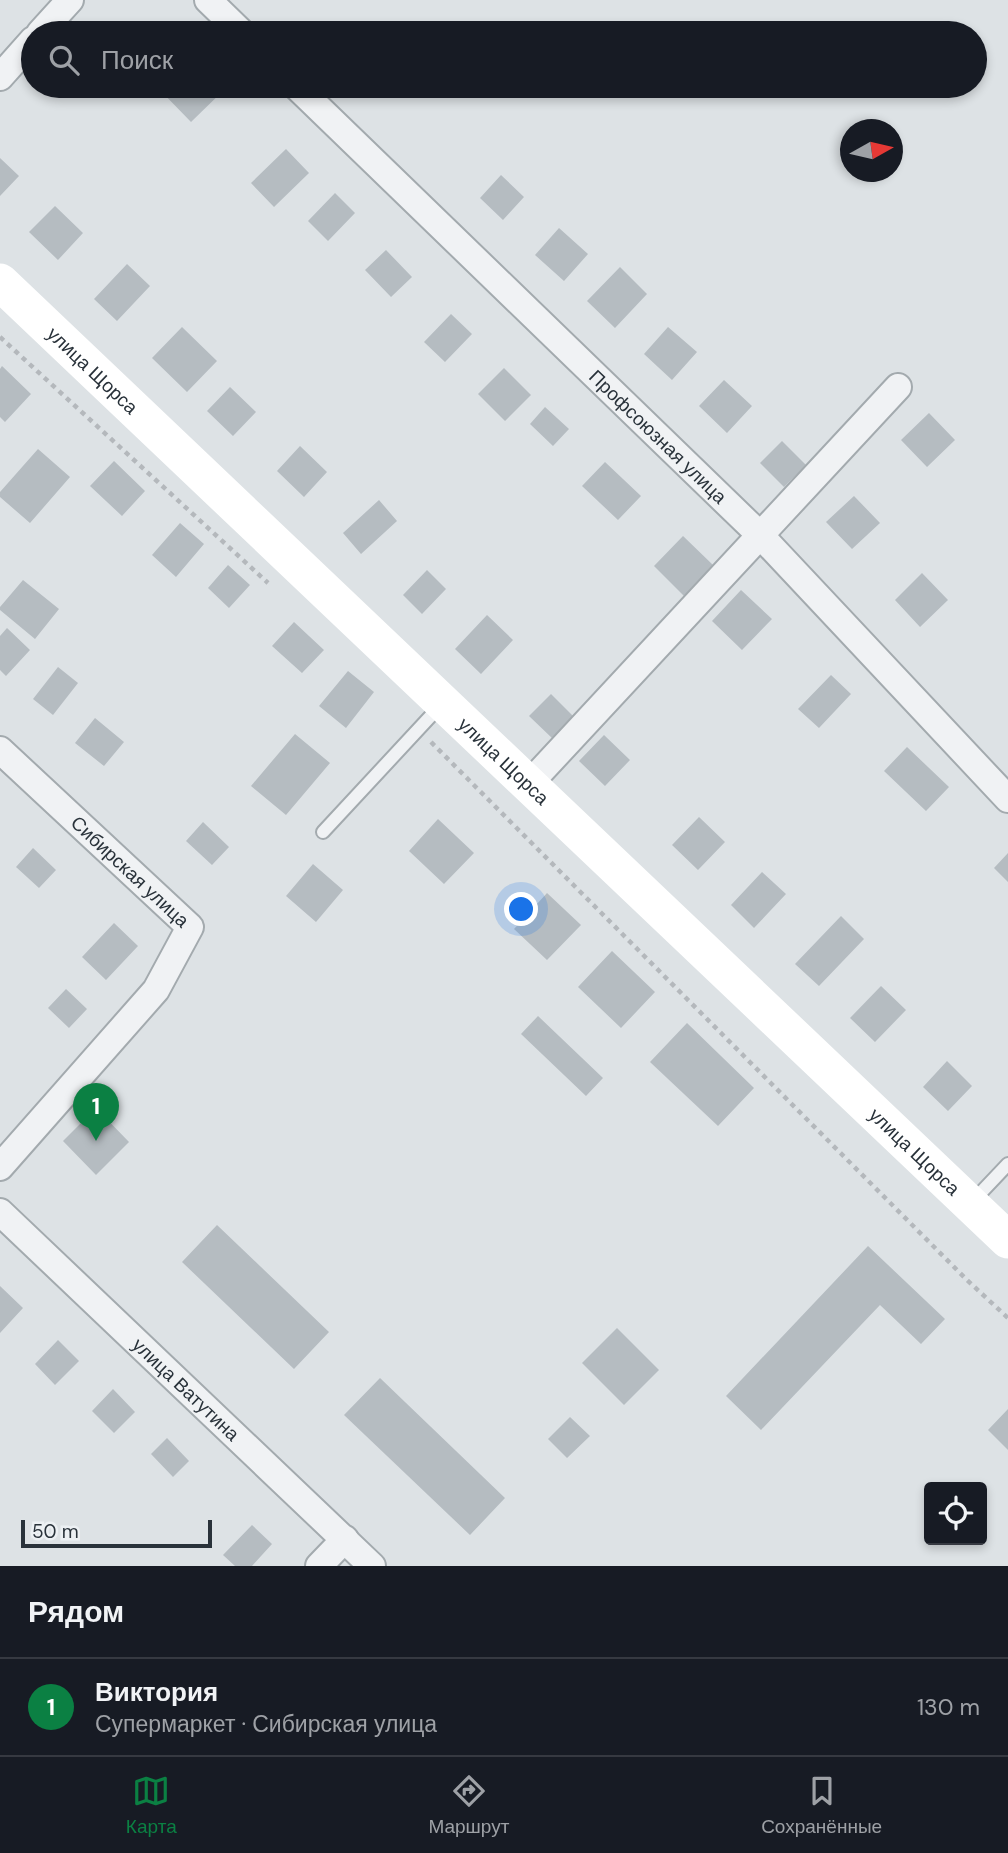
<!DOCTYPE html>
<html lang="ru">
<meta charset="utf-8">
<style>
body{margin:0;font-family:"DM Sans",sans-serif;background:#242831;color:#f1f3f6}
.controls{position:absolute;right:21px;bottom:21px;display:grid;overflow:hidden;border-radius:7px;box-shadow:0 4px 10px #0003}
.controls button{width:63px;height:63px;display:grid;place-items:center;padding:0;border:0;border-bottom:2px solid #363941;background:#171b24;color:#f1f3f6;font:35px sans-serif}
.compass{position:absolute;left:840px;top:119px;width:63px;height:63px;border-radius:50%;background:#171b24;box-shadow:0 4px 10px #0003;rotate:82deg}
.scale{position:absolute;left:21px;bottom:18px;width:191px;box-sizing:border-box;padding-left:7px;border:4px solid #29323a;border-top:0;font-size:19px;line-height:24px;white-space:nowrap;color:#29323a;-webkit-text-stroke:5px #ecf0f3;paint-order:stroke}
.you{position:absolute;left:522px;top:910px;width:24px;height:24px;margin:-18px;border:5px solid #fff;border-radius:50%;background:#1a73e8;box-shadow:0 0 0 10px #1a73e833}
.badge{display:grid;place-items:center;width:46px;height:46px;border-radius:50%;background:#0b8043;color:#fff;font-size:23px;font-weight:700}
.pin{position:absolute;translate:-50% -58px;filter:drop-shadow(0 2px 4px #0008)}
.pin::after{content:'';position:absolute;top:37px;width:24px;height:21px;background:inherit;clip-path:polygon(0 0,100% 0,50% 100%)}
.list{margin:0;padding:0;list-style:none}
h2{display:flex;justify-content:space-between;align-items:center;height:91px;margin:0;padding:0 28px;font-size:30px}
h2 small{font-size:23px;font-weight:400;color:#9ea1a6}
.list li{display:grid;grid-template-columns:46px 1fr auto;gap:21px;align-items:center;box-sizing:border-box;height:98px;padding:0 28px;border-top:2px solid #363941}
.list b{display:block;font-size:26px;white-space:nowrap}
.list p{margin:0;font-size:23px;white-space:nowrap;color:#9ea1a6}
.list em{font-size:23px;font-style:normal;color:#9ea1a6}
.icon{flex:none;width:38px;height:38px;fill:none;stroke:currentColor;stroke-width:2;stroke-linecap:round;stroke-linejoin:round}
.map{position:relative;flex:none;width:1008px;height:1566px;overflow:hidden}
.search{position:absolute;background:#171b24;box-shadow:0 4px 10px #0003;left:21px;right:21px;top:21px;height:77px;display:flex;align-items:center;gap:18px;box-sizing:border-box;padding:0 24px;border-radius:38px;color:#9ea1a6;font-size:26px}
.sheet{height:189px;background:#171b24}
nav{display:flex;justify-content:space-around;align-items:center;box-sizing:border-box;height:98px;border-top:2px solid #363941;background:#171b24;font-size:19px;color:#9ea1a6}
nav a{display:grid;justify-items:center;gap:4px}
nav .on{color:#0b8043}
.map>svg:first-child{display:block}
.building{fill:#b5bcc1}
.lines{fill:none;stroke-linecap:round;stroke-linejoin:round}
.lane-casing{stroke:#a3aaae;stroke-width:16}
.street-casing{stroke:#a3aaae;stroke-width:30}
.path{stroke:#b4b8bc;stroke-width:4.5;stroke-dasharray:5 5;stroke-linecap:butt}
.lane{stroke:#f0f2f4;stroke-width:12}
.street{stroke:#f0f2f4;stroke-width:26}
.secondary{stroke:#fff;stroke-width:37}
.labels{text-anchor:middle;stroke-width:7;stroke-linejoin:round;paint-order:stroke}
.street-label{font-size:19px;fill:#29323a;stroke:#ecf0f3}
</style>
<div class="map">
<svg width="1008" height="1566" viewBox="0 0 1008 1566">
<rect width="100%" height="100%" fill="#dde2e5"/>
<path class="building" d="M156,86H228L191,122Z
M286,149L309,173L274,207L251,183Z
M0,158L19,176L0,196Z
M501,175L524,197L503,220L480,198Z
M335,193L355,213L328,241L308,221Z
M55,206L83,233L58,260L29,232Z
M559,228L588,254L564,281L535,255Z
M386,250L412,277L391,297L365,270Z
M127,264L150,286L117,321L94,299Z
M620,267L647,294L615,328L587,301Z
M451,314L472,334L445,362L424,342Z
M182,327L217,361L187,392L152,358Z
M668,327L697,352L672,380L644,354Z
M2,366L31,394L5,422L0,417V369Z
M504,368L531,395L505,421L478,394Z
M724,380L752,406L727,433L699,406Z
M230,387L256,412L233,436L207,411Z
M545,407L569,429L553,446L530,424Z
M929,413L955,440L927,467L901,440Z
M782,441L806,465L784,487L760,463Z
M300,446L327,472L304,497L277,471Z
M38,449L70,477L30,523L0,497V492Z
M114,461L145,491L122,516L90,486Z
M605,462L641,496L618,520L582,486Z
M854,496L880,523L852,549L826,522Z
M379,500L397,521L361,554L343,533Z
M180,523L204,544L176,577L152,555Z
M683,536L713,565L684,596L654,566Z
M228,565L250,585L229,608L208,588Z
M427,570L446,589L422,614L403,595Z
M922,573L948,600L920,627L895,600Z
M23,580L59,609L35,639L0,610V607Z
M741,590L772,619L742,650L712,621Z
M487,615L513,640L481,674L455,649Z
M294,622L324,650L302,673L272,646Z
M7,628L30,650L6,676L0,670V636Z
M58,667L78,683L53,715L33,699Z
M348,671L374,692L346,728L319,706Z
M831,675L851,694L819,728L798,709Z
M551,694L574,717L553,739L529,716Z
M95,718L124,742L104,766L75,743Z
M295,734L330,763L286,815L251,786Z
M604,735L630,760L605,786L579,761Z
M907,747L949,787L926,811L884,771Z
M699,817L725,842L698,870L672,845Z
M438,819L474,853L444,884L409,851Z
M203,822L229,847L212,865L186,841Z
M33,848L56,870L39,888L16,867Z
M1008,853V882L994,868Z
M313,864L343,890L316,922L286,896Z
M762,872L786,894L754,928L731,905Z
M547,893L581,925L547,960L514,929Z
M841,916L864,939L819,986L795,964Z
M114,923L138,946L106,980L82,957Z
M612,951L655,992L621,1028L578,987Z
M881,986L906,1010L875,1042L850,1018Z
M66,989L87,1009L69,1028L48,1008Z
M538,1016L603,1078L586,1096L521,1034Z
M687,1023L754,1088L718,1126L650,1062Z
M947,1061L972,1086L948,1111L923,1087Z
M96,1108L129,1142L96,1175L63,1141Z
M217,1225L329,1332L294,1369L182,1262Z
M868,1246L945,1319L921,1344L880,1305L761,1430L726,1396Z
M0,1286L23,1308L0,1333Z
M617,1328L659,1370L624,1405L582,1363Z
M58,1340L79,1361L55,1385L35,1364Z
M380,1378L505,1498L470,1535L344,1415Z
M113,1389L135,1412L114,1433L92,1411Z
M1008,1409V1450L988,1430Z
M570,1417L590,1436L567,1458L548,1439Z
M167,1438L189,1461L173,1477L151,1454Z
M252,1525L272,1544L252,1566H235L223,1555Z"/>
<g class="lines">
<g class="lane-casing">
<path id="lane" d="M323,832L440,706
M972,1202L1008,1164"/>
</g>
<g class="street-casing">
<g id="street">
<path d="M208,0L242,33"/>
<path d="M40,33L70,0"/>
<path d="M0,77L33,40"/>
<path id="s1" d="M296,86L760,535L1008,799"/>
<path id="s2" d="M0,750L190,927L156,990L0,1167"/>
<path d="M528,785L898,387"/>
<path id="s3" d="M0,1212L372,1566"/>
<path d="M319,1566L345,1539"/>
</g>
</g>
<path class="path" d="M0,337L268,583
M431,742L967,1280L1008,1318"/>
<use href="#lane" class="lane"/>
<use href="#street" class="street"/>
<path class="secondary" id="s4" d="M0,282L1008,1240"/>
</g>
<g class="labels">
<g class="street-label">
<text dy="7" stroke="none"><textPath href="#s4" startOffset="128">улица Щорса</textPath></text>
<text dy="7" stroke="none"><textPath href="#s1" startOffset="504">Профсоюзная улица</textPath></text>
<text dy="7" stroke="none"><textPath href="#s4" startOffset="695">улица Щорса</textPath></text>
<text dy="7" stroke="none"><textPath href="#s2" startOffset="178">Сибирская улица</textPath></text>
<text dy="7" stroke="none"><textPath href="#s4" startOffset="1262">улица Щорса</textPath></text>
<text dy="7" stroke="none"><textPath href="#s3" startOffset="257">улица Ватутина</textPath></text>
</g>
</g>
</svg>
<div class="controls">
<button><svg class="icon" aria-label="locate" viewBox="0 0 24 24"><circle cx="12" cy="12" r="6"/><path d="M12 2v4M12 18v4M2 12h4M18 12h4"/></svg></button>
</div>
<svg class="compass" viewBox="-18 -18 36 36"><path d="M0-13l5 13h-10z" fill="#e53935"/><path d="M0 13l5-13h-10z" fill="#9ea1a6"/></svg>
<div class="scale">50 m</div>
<div class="you"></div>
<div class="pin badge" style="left:96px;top:1141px">1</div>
<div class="search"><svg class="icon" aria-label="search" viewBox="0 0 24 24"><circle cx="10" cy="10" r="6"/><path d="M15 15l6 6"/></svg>Поиск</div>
</div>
<section class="sheet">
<h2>Рядом<small></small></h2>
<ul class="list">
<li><span class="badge">1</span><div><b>Виктория</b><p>Супермаркет · Сибирская улица</p></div><em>130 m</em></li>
</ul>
</section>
<nav>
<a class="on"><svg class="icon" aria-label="map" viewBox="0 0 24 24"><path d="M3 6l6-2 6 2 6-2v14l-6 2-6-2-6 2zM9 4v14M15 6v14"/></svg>Карта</a>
<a><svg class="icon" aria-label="directions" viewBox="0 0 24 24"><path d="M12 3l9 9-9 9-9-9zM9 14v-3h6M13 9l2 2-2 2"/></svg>Маршрут</a>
<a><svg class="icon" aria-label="saved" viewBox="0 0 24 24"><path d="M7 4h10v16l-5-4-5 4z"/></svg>Сохранённые</a>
</nav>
